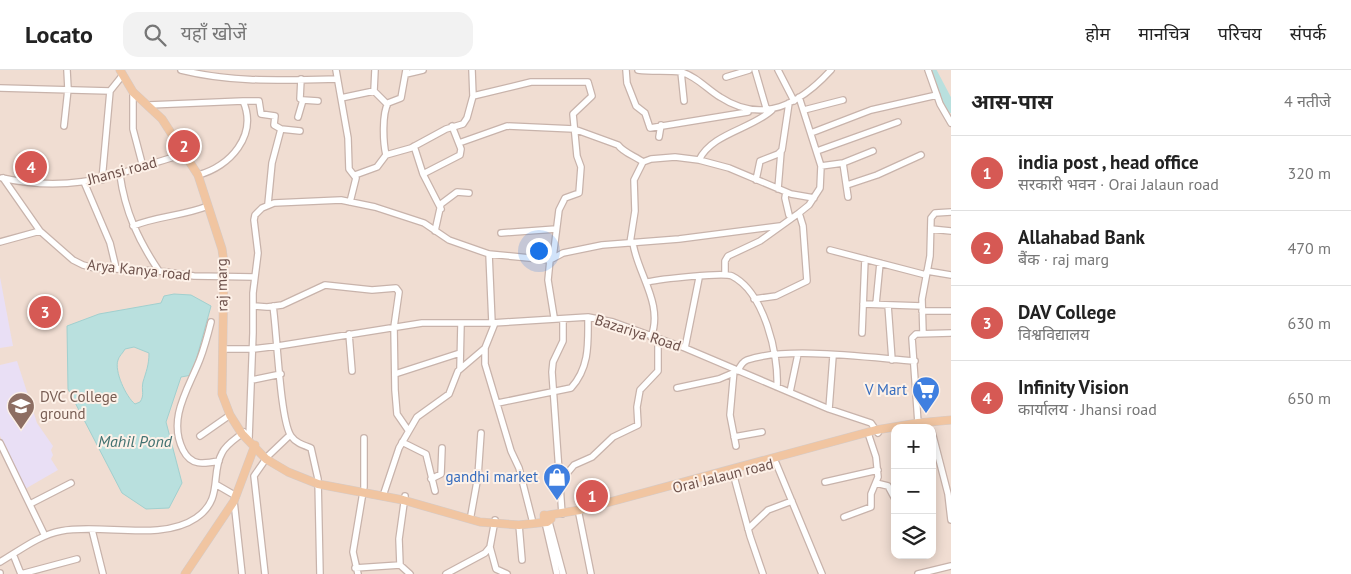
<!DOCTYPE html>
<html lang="hi">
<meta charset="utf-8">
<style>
body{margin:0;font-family:"PT Sans","Noto Sans Devanagari",sans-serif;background:#f2f2f2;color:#222}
.controls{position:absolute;right:15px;bottom:15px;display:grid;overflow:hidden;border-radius:10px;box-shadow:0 2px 12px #0003}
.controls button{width:45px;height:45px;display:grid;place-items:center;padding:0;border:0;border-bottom:1px solid #e0e0e0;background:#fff;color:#222;font:25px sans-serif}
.you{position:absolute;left:538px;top:180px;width:18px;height:18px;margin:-12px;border:4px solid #fff;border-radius:50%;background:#1a73e8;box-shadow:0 0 0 8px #1a73e833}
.badge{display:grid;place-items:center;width:32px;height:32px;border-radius:50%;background:#d65954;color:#fff;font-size:16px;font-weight:700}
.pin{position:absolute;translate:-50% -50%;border:2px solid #fff;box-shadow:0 1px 5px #0006}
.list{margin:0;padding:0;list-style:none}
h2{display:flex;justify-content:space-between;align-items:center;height:65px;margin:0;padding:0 20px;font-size:21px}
h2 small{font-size:16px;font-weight:400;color:#767676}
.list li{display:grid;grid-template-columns:32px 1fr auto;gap:15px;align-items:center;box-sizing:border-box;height:75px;padding:0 20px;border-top:1px solid #e0e0e0}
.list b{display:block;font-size:19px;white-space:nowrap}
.list p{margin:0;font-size:16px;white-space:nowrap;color:#767676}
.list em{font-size:16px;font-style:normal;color:#767676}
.icon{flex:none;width:28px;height:28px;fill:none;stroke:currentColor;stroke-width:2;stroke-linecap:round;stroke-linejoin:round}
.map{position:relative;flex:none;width:951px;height:504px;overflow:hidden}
header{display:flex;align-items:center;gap:30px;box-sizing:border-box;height:70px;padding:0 25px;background:#fff;border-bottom:1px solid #e0e0e0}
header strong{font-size:24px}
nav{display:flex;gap:28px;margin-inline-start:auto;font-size:18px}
.search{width:350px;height:45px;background:#f2f2f2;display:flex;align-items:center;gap:12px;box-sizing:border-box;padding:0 18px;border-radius:15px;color:#767676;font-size:19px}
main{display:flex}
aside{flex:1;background:#fff}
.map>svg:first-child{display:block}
.residential{fill:#f0ddd2;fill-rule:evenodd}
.education{fill:#e9dff5}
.water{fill:#b9e0de;stroke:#a1d0cf;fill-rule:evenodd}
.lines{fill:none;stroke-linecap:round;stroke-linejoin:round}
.river{stroke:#b9e0de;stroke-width:10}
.minor-casing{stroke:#c8b3ab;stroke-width:8}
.major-casing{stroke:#d4cbc9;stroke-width:9}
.minor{stroke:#fff;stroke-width:5.5}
.major{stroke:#f1c5a1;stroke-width:8}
.labels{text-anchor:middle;stroke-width:4;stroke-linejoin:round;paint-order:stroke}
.street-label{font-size:15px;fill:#6e524c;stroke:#fdf1e8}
.shop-label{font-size:15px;fill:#366cbe;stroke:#fdf1e8;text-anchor:end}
.education-label{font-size:15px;fill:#785e54;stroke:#fdf1e8;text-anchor:start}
.water-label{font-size:16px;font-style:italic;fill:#427271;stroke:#fdf1e8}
</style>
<header>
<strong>Locato</strong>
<div class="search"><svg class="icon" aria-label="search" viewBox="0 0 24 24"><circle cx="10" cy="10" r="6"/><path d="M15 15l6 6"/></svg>यहाँ खोजें</div>
<nav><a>होम</a><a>मानचित्र</a><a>परिचय</a><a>संपर्क</a></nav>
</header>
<main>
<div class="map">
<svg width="951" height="504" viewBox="0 0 951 504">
<rect width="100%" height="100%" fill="#f9ece2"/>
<path class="residential" d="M0,0H951V504H0ZM895,358H932V485H895Z"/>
<path class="education" d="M0,207L13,276L0,278Z
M17,291L37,353L53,376L51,380L53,385L51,389L58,400L25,419L0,366V295Z"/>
<path class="water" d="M174,224L191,225L211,236L192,305L181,307L166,352L182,413L169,438L146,439L122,423L68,319L67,256L99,244L161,233L164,226ZM134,277L149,283C149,295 146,302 143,312C141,320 145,325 140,332L135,334C126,327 114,301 118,290C119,286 123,283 125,279Z"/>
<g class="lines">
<path class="river" d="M931,0L951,38"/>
<g class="minor-casing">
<path id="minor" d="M181,0C233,13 283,10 336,9
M336,0L348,68L349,99L356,108L350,132
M626,0L627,13L636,36L645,43L650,58L748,42
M638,0C652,2 667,0 681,2C696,6 707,19 720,27C763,55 800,34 831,0
M755,0L767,41
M778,0L794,31
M928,0L940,34L951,53
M681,2L684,31
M406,4L423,0
M726,7L749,0
M0,18L110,21
M374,21L375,0
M133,22V59L143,97
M473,26L531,12H588L592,26L573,44L577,86L581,97L579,123L565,128L559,140L553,188
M341,28L374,21L387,34
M303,30L318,31
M243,31H259L261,44L275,46L274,55L281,59L300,61
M149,35L243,31C258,65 230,97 198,105
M804,40L843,30
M298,47L303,30L300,29L301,9
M64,56L68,19L67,0
M811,63L871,40L937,25
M659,67L661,55
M459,73L507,56L574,59L618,75C624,83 635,86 643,92
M414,76L423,104L441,139
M817,81L898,52
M386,85C383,72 382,44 388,33L401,28L406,0
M699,90C712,63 752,59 772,40
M843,93L848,127
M821,96L843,93L873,81
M423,104L460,85L461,79L452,56
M120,105C125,141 138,170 159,201
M355,105L377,97L386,85L411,78L446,59L463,54L467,48L473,26L472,0
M2,108C74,124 116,104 184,84
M3,108L40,161L73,190L83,195L94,198L159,201L194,206L254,207
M102,110L110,21L122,6
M756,110L760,91L778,84L782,80L789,33
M84,112L110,173L116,198
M847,115L877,105L921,85
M778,119L781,82
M786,122L785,128L789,145
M268,134L272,93L281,59
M133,156C157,146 183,146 208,136
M931,159L951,161
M435,161L441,134L457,122L469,123
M501,163L556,159
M0,172L40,161
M630,173L635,141L634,110L643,92L651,89L675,87L699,90L729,98L791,124L814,128
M633,173C637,203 664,234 651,267
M830,180L926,205
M489,184L492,253
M550,190L548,210L554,247
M927,201L951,205
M725,205V191L728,186L760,171L799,143L809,135L820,118L821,96L799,27
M648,212C660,209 724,202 732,206C764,222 779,285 777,317
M754,229L776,226L807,211L803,156L799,143
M863,234L922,236
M876,234L880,193
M888,235L892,290
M254,236L267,237L282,235L325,215L372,220L396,218L399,222L394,257L395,320L397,344L408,360
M273,236C277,262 280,350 291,366C296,373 303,375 311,378L318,409L320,504
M922,241H951
M211,252C208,264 205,276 200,289C189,318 167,348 183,380C191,396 203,394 219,391
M495,253L485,278V294L511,381L519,398L532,449
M862,263L865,189
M923,263L922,229L930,186L931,148L935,143L951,142
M349,264L352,301
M685,278L699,208
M223,279H253L278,276L422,253H492L588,247L613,252L685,278L829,339L871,353L878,363
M460,298L461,254
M734,300L730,345L736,376
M738,301C740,296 742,292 747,290C786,276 873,288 915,291
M395,304L460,283
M252,310L281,304
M677,318L719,309L733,303
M790,322L798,284
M498,333L571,318C590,297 588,273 588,247
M829,339L833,286
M918,353L912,268L916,264L951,263
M932,362L948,424L951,450
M200,366L230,345
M734,367L762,362
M249,368L253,263V223L258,183L254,150L255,145L262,138L274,133L341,130L375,137L424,153L449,170L489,184L550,190L563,183L602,175L679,169L780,156
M364,368V417
M402,372L426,384L435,421
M0,373L45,466
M776,393L822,504
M733,403L750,466L763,504
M559,408L564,407L574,395L592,387L613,367L638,355L637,337L640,320L658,301V270
M431,409L441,404L442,378
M825,412L878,400
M876,413L888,416L895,429
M217,415L236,426
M383,426L399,378L417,347L449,324L458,301L485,278
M234,431L242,504
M30,434L71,413
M562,444L552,302L553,292L563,271V249
M579,444L591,504
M471,445L478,406L481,363
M844,447L871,437V424L878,407L876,387L869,366
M545,452L557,504
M549,452L563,504
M519,455L522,490
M748,459L768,440L792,431
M92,460L103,504
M490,477L496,499L507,504
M13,484L21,504L77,489
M0,492C19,481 39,465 61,461C101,453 161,472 196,448C224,429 210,404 222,383C226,374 237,368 244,362
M400,495L399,469L405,426
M355,498L400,495L410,504
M0,503V504
M265,504L254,406L268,386L290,365
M358,504L353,482L363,422
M446,504L485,483L490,477L495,450
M918,504L951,496"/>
</g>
<g class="major-casing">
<path id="major" d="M120,0L133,22L162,49L198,105L222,179L224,193L222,324L230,345L242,364L266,389L288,402L318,414L403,430L480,452L519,455L547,452L551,449L550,446L544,445V451
M549,445L580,440L876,360L918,353L951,350
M185,504L234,431L255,375"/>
</g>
<use href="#minor" class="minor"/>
<use href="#major" class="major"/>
</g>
<defs>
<g id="supermarket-pin" transform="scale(1.4375)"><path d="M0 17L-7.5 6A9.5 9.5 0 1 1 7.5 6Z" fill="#3f7fe0" stroke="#fdf1e8"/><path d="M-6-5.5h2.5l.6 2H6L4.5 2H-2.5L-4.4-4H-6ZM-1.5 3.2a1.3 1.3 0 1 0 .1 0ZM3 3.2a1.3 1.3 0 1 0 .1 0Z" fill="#fff"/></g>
<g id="university-pin" transform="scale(1.4375)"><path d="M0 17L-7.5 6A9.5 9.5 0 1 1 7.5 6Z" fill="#8d6e63" stroke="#fdf1e8"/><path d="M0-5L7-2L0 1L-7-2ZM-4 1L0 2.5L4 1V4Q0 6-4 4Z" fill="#fff"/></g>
<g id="shop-pin" transform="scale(1.4375)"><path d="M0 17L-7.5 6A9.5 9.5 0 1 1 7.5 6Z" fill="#3f7fe0" stroke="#fdf1e8"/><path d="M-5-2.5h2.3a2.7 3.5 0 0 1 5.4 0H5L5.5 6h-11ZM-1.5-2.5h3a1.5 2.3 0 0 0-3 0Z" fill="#fff"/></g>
</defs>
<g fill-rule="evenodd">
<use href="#supermarket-pin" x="926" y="320"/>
<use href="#university-pin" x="21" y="336"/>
<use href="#shop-pin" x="557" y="407"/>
</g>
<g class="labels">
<g class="street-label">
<text transform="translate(122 101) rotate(-15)" y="5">Jhansi road</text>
<text transform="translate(139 200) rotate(6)" y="5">Arya Kanya road</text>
<text transform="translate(222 215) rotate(-91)" y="5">raj marg</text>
<text transform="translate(638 263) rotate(18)" y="5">Bazariya Road</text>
<text transform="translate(723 406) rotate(-14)" y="5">Orai Jalaun road</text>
</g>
<g class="shop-label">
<text x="907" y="325">V Mart</text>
<text x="538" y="412">gandhi market</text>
</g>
<g class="education-label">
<text x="40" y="332">DVC College<tspan x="40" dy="17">ground</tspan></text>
</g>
<g class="water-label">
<text x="135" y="377">Mahil Pond</text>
</g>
</g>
</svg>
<div class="controls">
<button>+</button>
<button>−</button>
<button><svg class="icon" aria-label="layers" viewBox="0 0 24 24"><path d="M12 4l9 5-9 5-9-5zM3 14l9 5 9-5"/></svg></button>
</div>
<div class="you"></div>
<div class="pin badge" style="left:592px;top:426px">1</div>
<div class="pin badge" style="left:184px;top:76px">2</div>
<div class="pin badge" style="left:45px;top:242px">3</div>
<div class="pin badge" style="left:31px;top:97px">4</div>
</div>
<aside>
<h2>आस-पास<small>4 नतीजे</small></h2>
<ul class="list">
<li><span class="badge">1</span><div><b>india post , head office</b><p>सरकारी भवन · Orai Jalaun road</p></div><em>320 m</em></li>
<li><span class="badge">2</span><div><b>Allahabad Bank</b><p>बैंक · raj marg</p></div><em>470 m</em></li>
<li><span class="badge">3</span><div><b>DAV College</b><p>विश्वविद्यालय</p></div><em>630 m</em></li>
<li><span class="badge">4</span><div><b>Infinity Vision</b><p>कार्यालय · Jhansi road</p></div><em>650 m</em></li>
</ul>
</aside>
</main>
